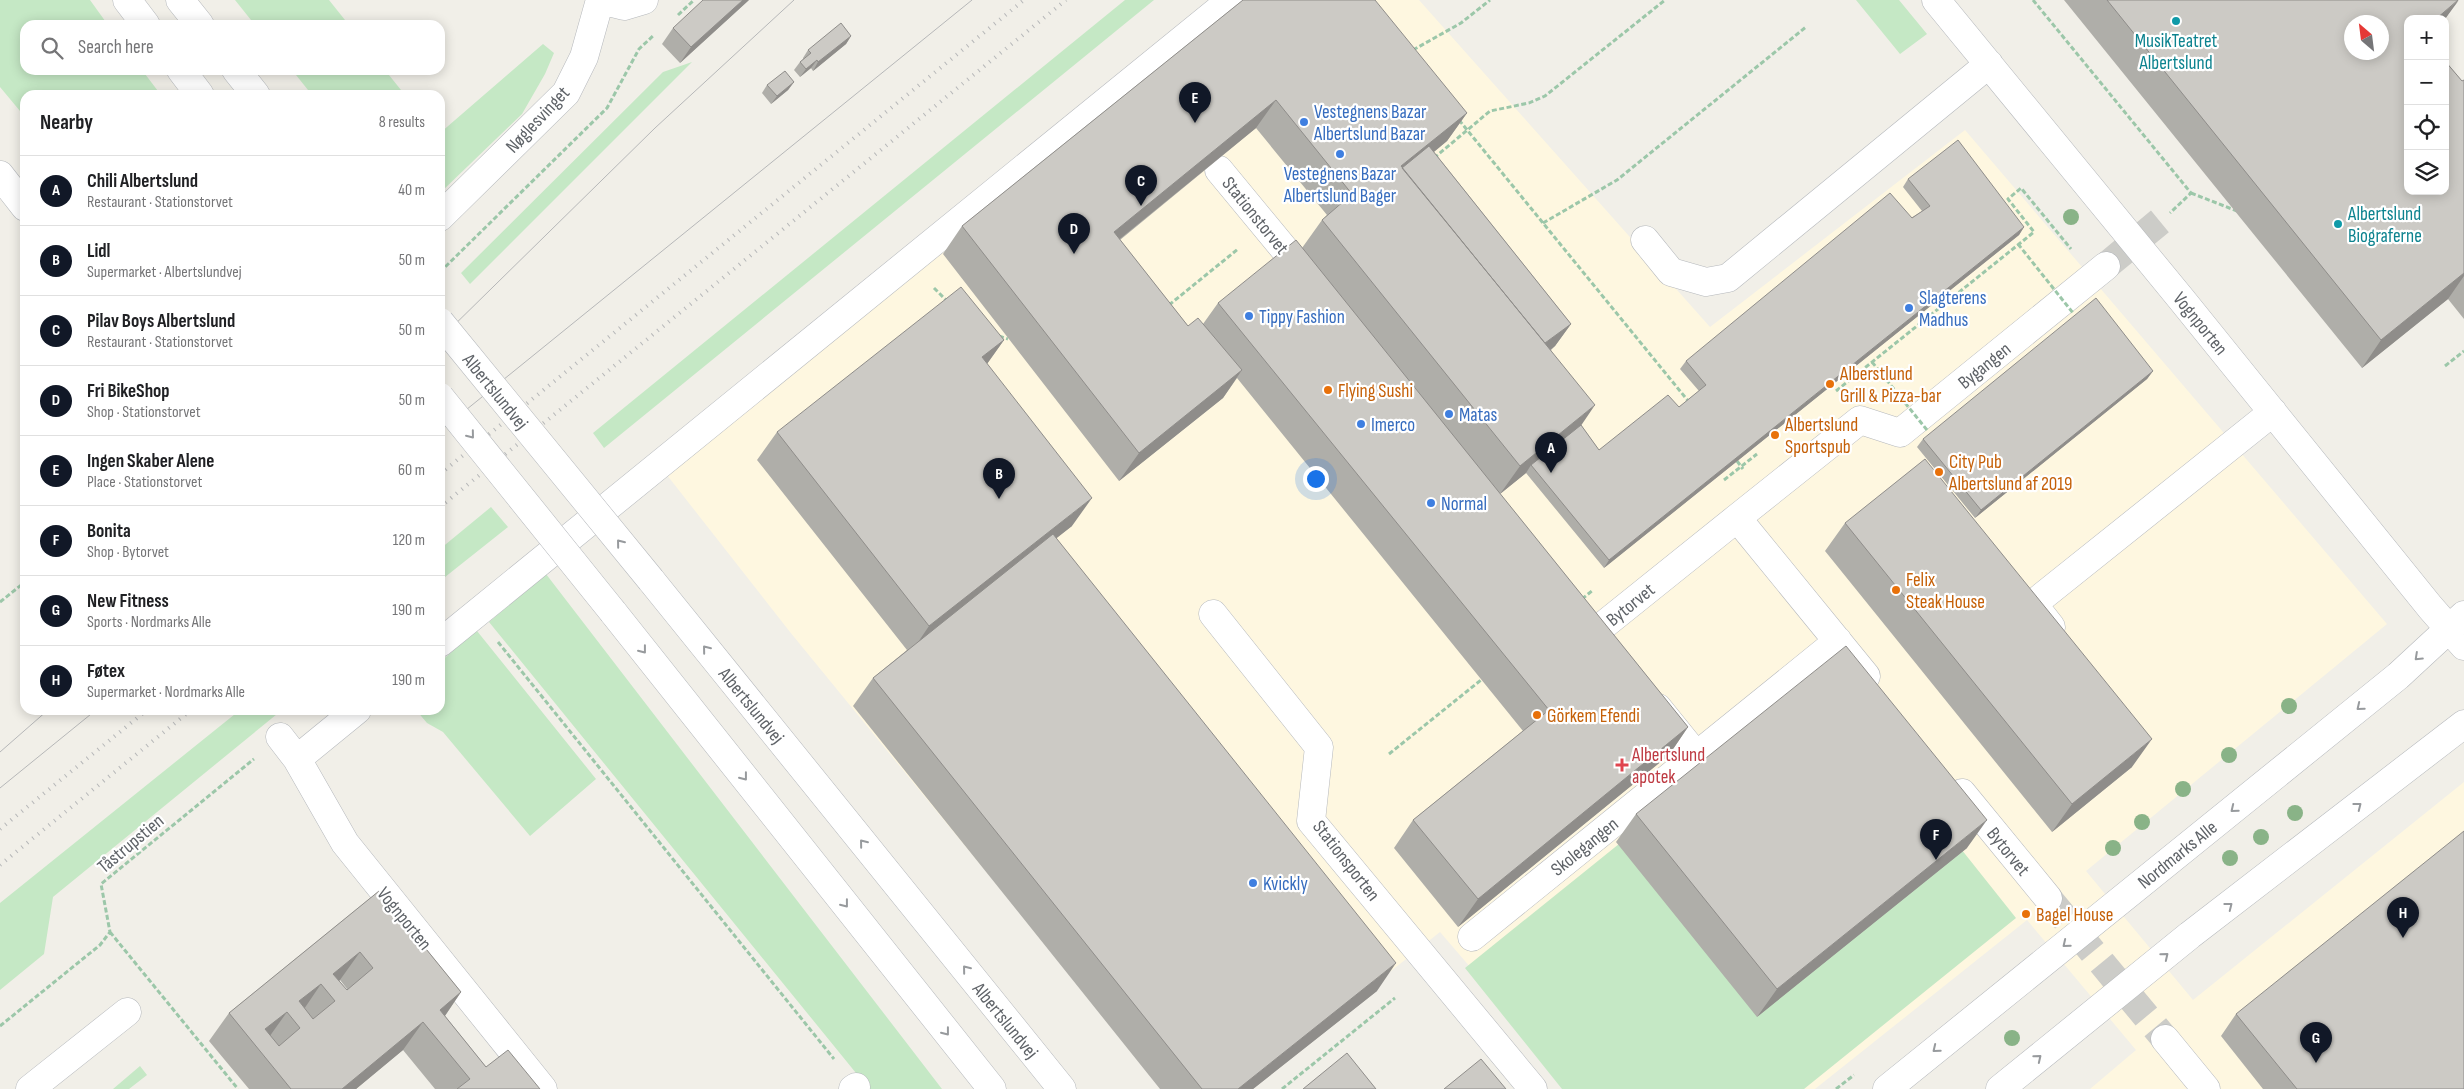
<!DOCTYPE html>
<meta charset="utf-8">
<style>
body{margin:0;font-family:"Sofia Sans Condensed",sans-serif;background:#f6f6f6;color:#202124}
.controls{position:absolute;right:15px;top:15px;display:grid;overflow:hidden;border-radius:10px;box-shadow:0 2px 12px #0003}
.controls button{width:45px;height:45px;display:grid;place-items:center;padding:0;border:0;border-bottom:1px solid #e0e0e0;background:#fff;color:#202124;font:25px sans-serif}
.compass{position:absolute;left:2344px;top:15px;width:45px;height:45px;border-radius:50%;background:#fff;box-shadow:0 2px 12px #0003;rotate:332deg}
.you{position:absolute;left:1315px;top:478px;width:18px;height:18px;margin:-12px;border:4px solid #fff;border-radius:50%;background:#1a73e8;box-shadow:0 0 0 8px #1a73e833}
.badge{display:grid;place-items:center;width:32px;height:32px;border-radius:50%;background:#111827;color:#fff;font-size:16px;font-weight:700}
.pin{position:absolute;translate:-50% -41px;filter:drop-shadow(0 1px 2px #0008)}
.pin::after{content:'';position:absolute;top:26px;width:18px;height:15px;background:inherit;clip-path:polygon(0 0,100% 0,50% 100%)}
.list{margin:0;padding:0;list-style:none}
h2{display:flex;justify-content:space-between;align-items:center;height:65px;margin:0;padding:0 20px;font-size:21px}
h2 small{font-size:16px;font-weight:400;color:#757577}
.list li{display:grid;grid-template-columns:32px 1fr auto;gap:15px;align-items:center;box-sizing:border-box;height:70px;padding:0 20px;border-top:1px solid #e0e0e0}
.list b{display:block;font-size:19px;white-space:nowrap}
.list p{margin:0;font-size:16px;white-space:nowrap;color:#757577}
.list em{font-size:16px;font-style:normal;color:#757577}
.icon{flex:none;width:28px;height:28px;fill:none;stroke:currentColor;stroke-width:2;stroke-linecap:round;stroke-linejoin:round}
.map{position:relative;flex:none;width:2464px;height:1089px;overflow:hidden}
.search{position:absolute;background:#fff;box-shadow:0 2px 12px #0003;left:20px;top:20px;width:425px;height:55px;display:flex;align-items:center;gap:12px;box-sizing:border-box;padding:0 18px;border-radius:15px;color:#757577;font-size:19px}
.panel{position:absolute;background:#fff;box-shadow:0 2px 12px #0003;left:20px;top:90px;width:425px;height:625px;border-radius:15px}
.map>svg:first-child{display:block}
.commercial{fill:#fef7e0}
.green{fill:#c5e8c5}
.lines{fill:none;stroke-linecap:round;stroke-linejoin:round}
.minor-tunnel{stroke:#ccccc8;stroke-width:28;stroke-dasharray:28 14;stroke-linecap:butt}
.minor-casing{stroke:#b5b8bc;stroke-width:29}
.path{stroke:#9cc7a9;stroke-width:3;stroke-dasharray:5 2.5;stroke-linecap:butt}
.minor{stroke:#fff;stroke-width:28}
.tram{stroke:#b6b7b8;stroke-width:1}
.rail{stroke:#b6b7b8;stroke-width:4;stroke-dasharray:1 6;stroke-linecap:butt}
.minor-bridge-casing{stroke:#b5b8bc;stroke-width:29;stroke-linecap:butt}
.path-bridge{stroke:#9cc7a9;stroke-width:3;stroke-dasharray:5 2.5;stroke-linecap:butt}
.minor-bridge{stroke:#fff;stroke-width:28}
.tree{fill:#89b387}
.wall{fill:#afaea9;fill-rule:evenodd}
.shaded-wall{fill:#8f8d8a}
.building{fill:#cccac5;stroke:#8f8d8a;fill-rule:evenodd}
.oneway{stroke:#979a9d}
.culture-dot{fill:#0f9aa8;stroke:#fff;stroke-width:2}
.shop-dot{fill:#3f7fe0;stroke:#fff;stroke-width:2}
.food-dot{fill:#e8710a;stroke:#fff;stroke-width:2}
.health-dot{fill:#e0444e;stroke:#fff;stroke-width:2}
.labels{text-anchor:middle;stroke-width:4.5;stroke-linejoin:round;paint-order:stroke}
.culture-label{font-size:19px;fill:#0d838f;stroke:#fff}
.shop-label{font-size:19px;fill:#366cbe;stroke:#fff;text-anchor:start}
.street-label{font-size:19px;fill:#5f6368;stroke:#fff}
.food-label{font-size:19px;fill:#c56008;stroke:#fff;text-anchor:start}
.health-label{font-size:19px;fill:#be3a42;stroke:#fff;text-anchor:start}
</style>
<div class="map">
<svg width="2464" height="1089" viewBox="0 0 2464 1089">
<rect width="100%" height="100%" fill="#f1efe8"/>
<path class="commercial" d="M1247,0H1419L1710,327L1965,130L2387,624L2086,871L2193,1000L2464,782V1089H2090L2136,1050L2027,920L1815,1089H1575L1440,932L1243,1089H1164L790,632L663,470Z"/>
<path class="green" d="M0,0H90L108,25H25V70H142L161,95H25V117L0,87Z
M235,0H329L349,25H255Z
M1125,0H1154L604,448L593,433Z
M1856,0H1899L1927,34L1900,54Z
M543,44L554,53L545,74L522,114L440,193V133Z
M692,62L470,284L461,273L663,72Z
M292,70H385L405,95H312Z
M491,507L508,527L440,581V549Z
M546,574L942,1089H869L489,622Z
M473,626L596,779L530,836L443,732L427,723L416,710H440V662L454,650L457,637Z
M1825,678L2016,918L1804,1089H1562L1465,968Z
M240,710H282L53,897L44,954L0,990V903Z
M140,1066L147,1075L129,1089H113Z"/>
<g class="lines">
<path class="minor-tunnel" d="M2106,266L2170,213
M2048,898L2165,1039"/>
<g class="minor-casing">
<path id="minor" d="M127,0L146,25
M180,0L200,25
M600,0L624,6L644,0
M1936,0L2182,300L2430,607L2464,646
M181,70L200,95
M236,70L256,95
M1219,170L1309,279
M0,175L25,207
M440,217L566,93L584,57L600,0
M1645,240L1671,272L1706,282L1728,278L1989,64
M1737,518L1860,420L1900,433L2106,266
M651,580L1062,1089
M613,612L992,1089
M1213,614L1319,747L1311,821L1533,1089
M2051,627L2033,604L2273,412
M1595,632L1737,518L1866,676
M440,643L1231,0
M1658,708L1696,755
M280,737L297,759L345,843L543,1089
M297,759L357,710
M1962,793L2048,898
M1472,937L1838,641
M2165,1039L2206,1089
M30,1089L127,1012
M853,1089L856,1087
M1887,1089L2398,676L2464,615
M2000,1089L2190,935L2464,724"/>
</g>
<path class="path" d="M2033,0L2191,193L2170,213
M678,15L694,0
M1413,50L1461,23L1490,0
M1459,120L1689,402
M1434,158L1490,111L1529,103L1545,96L1665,0
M2191,193L2237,211
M1543,223L1617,180L1806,27
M440,272L607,108L639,49L654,35
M934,288L947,301
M1169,305L1238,249
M999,336L1008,339
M2445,366L2464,351
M1836,391L2034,232L2008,199L2021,188L2071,249
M1737,461L1743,469
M0,602L25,582
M498,642L834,1059
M1389,754L1481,680
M110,932L238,1089
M0,1026L100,945L110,932L101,884L254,759
M1282,1089L1395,998
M1836,1089L1854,1075"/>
<use href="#minor" class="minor"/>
<path class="tram" d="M440,339L655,128L794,0
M440,431L972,0
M0,752L48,710
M0,788L96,710"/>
<path class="rail" d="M440,474L1024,0
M440,507L1066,0
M0,829L147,710
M0,865L191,710"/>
<g class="minor-bridge-casing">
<path id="minor-bridge" d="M440,322L651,580
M440,397L613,612"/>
</g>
<path class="path-bridge" d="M2018,244L2073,313
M1872,362L1927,430
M1724,480L1757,454
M1582,599L1593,590"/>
<use href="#minor-bridge" class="minor-bridge"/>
</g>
<g class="tree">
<circle cx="2071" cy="217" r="8"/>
<circle cx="2289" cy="706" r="8"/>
<circle cx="2229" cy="755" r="8"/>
<circle cx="2183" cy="789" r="8"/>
<circle cx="2295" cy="813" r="8"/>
<circle cx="2142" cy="822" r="8"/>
<circle cx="2261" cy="837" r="8"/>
<circle cx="2113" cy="848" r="8"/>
<circle cx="2230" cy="858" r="8"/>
<circle cx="2012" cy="1038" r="8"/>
</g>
<path class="wall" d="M749,0L680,63L662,44L673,28Z
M1243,0L1467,113L1447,141L1434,152L1571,324L1555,346L1551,350L1581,425L1599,450L1679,407L1699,391L1680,369L1686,361L1922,211L1903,187L1908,179L2024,227L2019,235L1604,568L1526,473L1500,494L1688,727L1669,755L1458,927L1394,848L1413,820L1523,731L1237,378L1223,398L1119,481L943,254L962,226ZM1256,128L1327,215L1322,220L1302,248L1218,303L1203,324L1188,326L1120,240Z
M2064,0H2458L2445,19H2408L2462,81L2464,80V319L2448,299L2362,368Z
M851,36L846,44L813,71L811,68L800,77L794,70L800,62L803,59V58L808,50Z
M794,82L788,90L771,104L762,93L767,85Z
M1004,340L987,364L1072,526L1056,538L1377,991L1253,1089H1160L853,706L873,678L907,650L757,460L777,432Z
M2153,371L2147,379L1975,518L1917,447L1923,439Z
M1845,523L2132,767L2052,832L1825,551Z
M1636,814L1967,848L1757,1017L1616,842Z
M379,891L461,992L445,1016L486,1067L540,1089H435L403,1050L356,1089H249L209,1041L229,1013ZM340,980L348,990H347L339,981Z
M2236,1014L2464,1089H2263L2221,1036Z"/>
<path class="shaded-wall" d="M743,0H749L680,63L691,47Z
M2459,0L2445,19H2436Z
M851,36L846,44L813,71L818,62Z
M817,60L811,68L800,77L806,69Z
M794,82L788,90L771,104L777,96Z
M1276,100L1256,128L1094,260L1114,232Z
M1467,113L1447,141L1402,178L1401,166Z
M2024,227L2019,235L1604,568L1609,560Z
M2464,273V276L2448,299L2362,368L2381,340Z
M1571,324L1555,346L1525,370L1540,347Z
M1004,340L984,368L982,357Z
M1242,370L1223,398L1119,481L1139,453Z
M2153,371L2147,379L1975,518L1981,510Z
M1595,405L1576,433L1531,465L1526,473L1500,494L1520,466Z
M1092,498L1072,526L910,654L929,626Z
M1688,727L1669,755L1458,927L1478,899Z
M2152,739L2132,767L2052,832L2072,804Z
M1987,820L1967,848L1757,1017L1777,989Z
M360,952L340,980L327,991L333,974Z
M1396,963L1377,991L1253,1089H1238Z
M321,984L302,1012L299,1001Z
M461,992L442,1020L440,1010Z
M287,1012L267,1040L265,1029Z
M423,1022L403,1050L356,1089H342Z"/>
<path class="building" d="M703,0H743L691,47L673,28Z
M1243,0H1375L1467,113L1401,166L1595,405L1520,466L1322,220L1352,194L1276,100L1114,232L1188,326L1198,318L1242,370L1139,453L962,226Z
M2107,0H2458L2436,19H2408V191H2445V61L2462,81L2464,80V273L2381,340ZM2352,22H2382V52H2352Z
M841,23L851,36L818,62L817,60L806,69L800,62L811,53L808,50Z
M785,71L794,82L777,96L767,85Z
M1958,140L2024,227L1609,560L1531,465L1581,425L1599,450L1668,395L1679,407L1706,385L1686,361L1890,193L1912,218L1930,206L1908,179Z
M1429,146L1571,324L1545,343L1402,168Z
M1296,240L1688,727L1478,899L1413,820L1549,710L1218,303Z
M961,287L1004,340L982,357L1092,498L929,626L777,432Z
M2096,298L2153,371L1981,510L1923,439Z
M1925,459L2152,739L2072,804L1845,523Z
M1053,534L1396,963L1238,1089H1202L873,678Z
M1846,646L1987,820L1777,989L1636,814Z
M2464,831V1089H2297L2236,1014Z
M379,891L461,992L440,1010L486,1067L508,1050L540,1089H457L470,1079L423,1022L342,1089H291L229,1013ZM360,952L373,968L347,990L333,974ZM321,984L335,1001L313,1019L299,1001ZM287,1012L300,1028L279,1046L265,1029Z
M1347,1053L1376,1089H1303Z
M1481,1059L1506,1089H1444Z"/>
<defs><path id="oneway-chevron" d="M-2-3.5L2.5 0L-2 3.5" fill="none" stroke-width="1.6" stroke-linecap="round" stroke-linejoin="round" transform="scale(1.25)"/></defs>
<g class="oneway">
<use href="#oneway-chevron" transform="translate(471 435) rotate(51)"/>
<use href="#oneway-chevron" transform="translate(620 543) rotate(-129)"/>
<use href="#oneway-chevron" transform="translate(706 649) rotate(-129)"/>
<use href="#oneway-chevron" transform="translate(643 650) rotate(52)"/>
<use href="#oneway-chevron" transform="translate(2418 657) rotate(137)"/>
<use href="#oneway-chevron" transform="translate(2360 707) rotate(141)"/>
<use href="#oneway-chevron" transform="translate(744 777) rotate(52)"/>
<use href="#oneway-chevron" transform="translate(2358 806) rotate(-38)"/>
<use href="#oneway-chevron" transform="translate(2234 809) rotate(141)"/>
<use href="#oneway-chevron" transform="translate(863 843) rotate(-129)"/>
<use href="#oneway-chevron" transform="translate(845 904) rotate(52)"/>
<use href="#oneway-chevron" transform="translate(2229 906) rotate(-38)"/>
<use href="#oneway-chevron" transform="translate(2066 944) rotate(141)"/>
<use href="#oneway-chevron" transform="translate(2165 956) rotate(-39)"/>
<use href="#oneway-chevron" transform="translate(966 969) rotate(-129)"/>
<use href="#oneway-chevron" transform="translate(946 1032) rotate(52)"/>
<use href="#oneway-chevron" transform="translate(1936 1049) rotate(141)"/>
<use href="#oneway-chevron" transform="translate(2038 1058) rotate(-39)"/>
</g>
<g class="culture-dot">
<circle cx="2176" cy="21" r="5"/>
<circle cx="2338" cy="224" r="5"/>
</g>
<g class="shop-dot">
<circle cx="1304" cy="122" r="5"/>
<circle cx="1340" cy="154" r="5"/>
<circle cx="1909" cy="308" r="5"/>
<circle cx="1249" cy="316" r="5"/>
<circle cx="1449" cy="414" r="5"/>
<circle cx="1361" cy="424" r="5"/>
<circle cx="1431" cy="503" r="5"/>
<circle cx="1253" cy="883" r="5"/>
</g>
<g class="food-dot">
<circle cx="1830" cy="384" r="5"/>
<circle cx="1328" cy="390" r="5"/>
<circle cx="1775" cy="435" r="5"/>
<circle cx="1939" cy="472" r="5"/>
<circle cx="1896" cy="590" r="5"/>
<circle cx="1537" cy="715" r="5"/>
<circle cx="2026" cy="914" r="5"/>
</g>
<path class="health-dot" d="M1619.5 757.5h5v5h5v5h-5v5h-5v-5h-5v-5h5z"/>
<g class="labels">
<g class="culture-label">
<text x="2176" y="47">MusikTeatret<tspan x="2176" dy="22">Albertslund</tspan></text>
<text x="2348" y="220" text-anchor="start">Albertslund<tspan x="2348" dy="22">Biograferne</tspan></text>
</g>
<g class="shop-label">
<text x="1314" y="118">Vestegnens Bazar<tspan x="1314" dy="22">Albertslund Bazar</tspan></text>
<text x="1340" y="180" text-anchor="middle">Vestegnens Bazar<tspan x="1340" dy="22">Albertslund Bager</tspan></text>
<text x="1919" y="304">Slagterens<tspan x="1919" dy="22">Madhus</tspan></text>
<text x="1259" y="323">Tippy Fashion</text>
<text x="1459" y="421">Matas</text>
<text x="1371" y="431">Imerco</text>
<text x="1441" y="510">Normal</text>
<text x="1263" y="890">Kvickly</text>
</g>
<g class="street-label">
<text transform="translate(537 119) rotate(-47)" y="7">Nøglesvinget</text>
<text transform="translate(1256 215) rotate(51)" y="7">Stationstorvet</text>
<text transform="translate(2201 323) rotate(51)" y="7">Vognporten</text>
<text transform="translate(1984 365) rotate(-39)" y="7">Bygangen</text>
<text transform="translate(496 391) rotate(51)" y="7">Albertslundvej</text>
<text transform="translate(1630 604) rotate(-39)" y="7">Bytorvet</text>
<text transform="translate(752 705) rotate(51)" y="7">Albertslundvej</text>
<text transform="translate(130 843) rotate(-40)" y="7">Tåstrupstien</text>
<text transform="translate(1584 846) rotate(-39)" y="7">Skolegangen</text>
<text transform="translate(2009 851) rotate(51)" y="7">Bytorvet</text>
<text transform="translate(2177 854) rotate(-39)" y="7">Nordmarks Alle</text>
<text transform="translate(1347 860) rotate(52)" y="7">Stationsporten</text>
<text transform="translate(405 918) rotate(51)" y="7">Vognporten</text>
<text transform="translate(1006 1020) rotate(51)" y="7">Albertslundvej</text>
</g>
<g class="food-label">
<text x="1840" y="380">Alberstlund<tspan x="1840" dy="22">Grill &amp; Pizza-bar</tspan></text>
<text x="1338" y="397">Flying Sushi</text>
<text x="1785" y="431">Albertslund<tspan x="1785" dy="22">Sportspub</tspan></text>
<text x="1949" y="468">City Pub<tspan x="1949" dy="22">Albertslund af 2019</tspan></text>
<text x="1906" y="586">Felix<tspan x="1906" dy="22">Steak House</tspan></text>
<text x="1547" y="722">Görkem Efendi</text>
<text x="2036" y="921">Bagel House</text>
</g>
<g class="health-label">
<text x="1632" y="761">Albertslund<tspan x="1632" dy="22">apotek</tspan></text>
</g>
</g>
</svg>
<div class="controls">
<button>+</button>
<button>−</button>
<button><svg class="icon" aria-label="locate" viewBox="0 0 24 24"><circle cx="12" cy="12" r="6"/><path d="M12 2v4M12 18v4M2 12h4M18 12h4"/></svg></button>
<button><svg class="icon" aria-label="layers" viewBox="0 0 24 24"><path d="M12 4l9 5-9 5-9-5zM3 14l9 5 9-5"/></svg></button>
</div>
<svg class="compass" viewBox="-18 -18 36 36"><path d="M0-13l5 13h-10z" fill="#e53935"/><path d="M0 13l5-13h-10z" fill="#757577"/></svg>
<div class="you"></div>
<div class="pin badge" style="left:1551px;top:473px">A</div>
<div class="pin badge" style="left:999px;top:499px">B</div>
<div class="pin badge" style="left:1141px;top:206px">C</div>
<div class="pin badge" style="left:1074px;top:254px">D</div>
<div class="pin badge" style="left:1195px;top:123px">E</div>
<div class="pin badge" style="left:1936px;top:860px">F</div>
<div class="pin badge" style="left:2316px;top:1063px">G</div>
<div class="pin badge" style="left:2403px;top:938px">H</div>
<div class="search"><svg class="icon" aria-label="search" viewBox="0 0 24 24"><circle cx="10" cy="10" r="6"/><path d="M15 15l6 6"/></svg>Search here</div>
<section class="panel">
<h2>Nearby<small>8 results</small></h2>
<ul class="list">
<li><span class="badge">A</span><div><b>Chili Albertslund</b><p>Restaurant · Stationstorvet</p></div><em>40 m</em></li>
<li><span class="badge">B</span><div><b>Lidl</b><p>Supermarket · Albertslundvej</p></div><em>50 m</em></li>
<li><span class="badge">C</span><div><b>Pilav Boys Albertslund</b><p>Restaurant · Stationstorvet</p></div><em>50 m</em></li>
<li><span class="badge">D</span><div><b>Fri BikeShop</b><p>Shop · Stationstorvet</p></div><em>50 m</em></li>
<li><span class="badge">E</span><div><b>Ingen Skaber Alene</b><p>Place · Stationstorvet</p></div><em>60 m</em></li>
<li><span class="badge">F</span><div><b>Bonita</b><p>Shop · Bytorvet</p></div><em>120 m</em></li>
<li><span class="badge">G</span><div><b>New Fitness</b><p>Sports · Nordmarks Alle</p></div><em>190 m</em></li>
<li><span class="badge">H</span><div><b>Føtex</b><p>Supermarket · Nordmarks Alle</p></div><em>190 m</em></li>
</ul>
</section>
</div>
